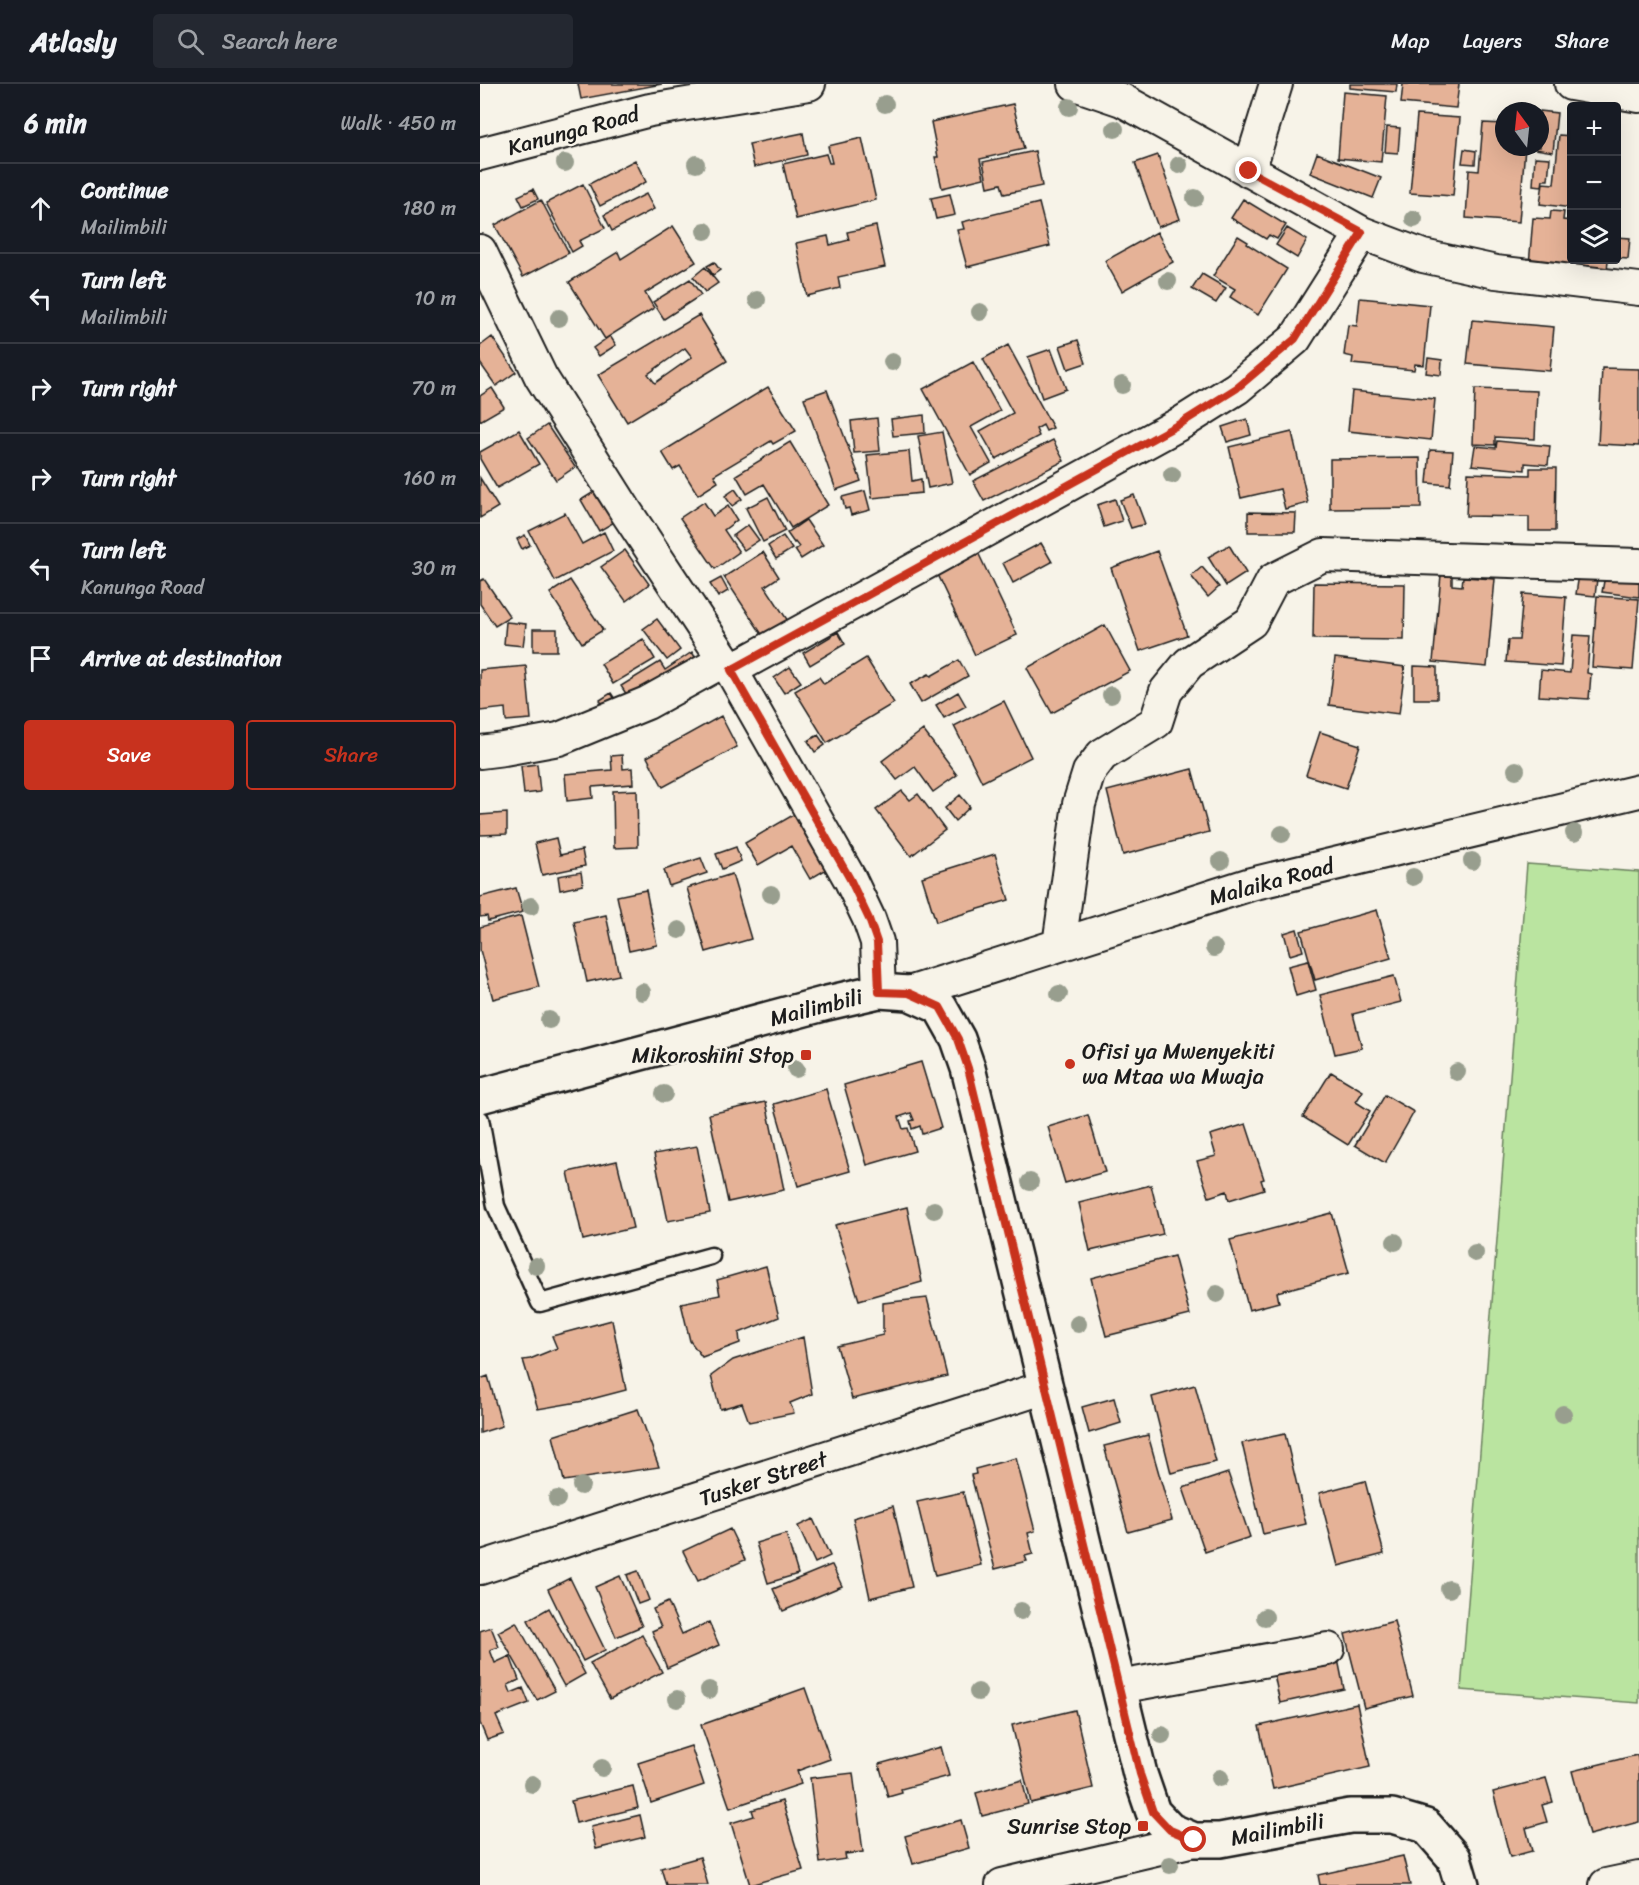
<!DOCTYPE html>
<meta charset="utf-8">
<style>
body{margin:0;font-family:Sriracha,sans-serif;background:#242831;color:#f1f3f6}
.controls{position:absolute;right:18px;top:18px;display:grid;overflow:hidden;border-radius:6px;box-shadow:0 6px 24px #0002}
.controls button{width:54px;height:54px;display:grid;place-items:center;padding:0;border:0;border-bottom:2px solid #363941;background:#171b24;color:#f1f3f6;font:30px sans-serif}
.compass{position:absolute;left:1015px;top:18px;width:54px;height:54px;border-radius:50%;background:#171b24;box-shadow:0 6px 24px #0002;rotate:345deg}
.stop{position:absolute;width:18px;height:18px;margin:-14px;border:4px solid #c8321e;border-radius:50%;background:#fff}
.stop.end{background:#c8321e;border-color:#fff;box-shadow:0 2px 6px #0008}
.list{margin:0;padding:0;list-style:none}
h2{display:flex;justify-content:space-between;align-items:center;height:78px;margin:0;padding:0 24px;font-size:26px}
h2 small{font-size:20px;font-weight:400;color:#9ea1a6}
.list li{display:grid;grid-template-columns:39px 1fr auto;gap:18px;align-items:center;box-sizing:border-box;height:90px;padding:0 24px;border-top:2px solid #363941}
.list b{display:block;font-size:22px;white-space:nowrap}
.list p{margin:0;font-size:20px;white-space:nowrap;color:#9ea1a6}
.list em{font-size:20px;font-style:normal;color:#9ea1a6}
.actions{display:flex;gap:12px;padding:18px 24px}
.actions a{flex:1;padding:14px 0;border:2px solid #c8321e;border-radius:6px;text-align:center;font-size:21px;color:#c8321e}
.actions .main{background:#c8321e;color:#fff}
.icon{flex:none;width:33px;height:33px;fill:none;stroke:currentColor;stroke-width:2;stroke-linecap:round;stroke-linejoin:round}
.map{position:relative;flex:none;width:1159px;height:1801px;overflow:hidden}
header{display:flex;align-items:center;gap:36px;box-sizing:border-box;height:84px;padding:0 30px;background:#171b24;border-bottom:2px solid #363941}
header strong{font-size:28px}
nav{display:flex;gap:33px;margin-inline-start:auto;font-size:21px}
.search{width:420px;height:54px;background:#242831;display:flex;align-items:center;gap:15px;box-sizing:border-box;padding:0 21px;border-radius:6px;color:#9ea1a6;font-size:22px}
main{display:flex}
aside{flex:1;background:#171b24}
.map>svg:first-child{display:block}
.green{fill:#bae4a0;stroke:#6b805e;stroke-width:1.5}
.building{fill:#e5b297;stroke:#1c1c1c;stroke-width:1.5;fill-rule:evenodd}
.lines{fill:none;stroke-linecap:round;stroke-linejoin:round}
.lane-casing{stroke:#1c1c1c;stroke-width:21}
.street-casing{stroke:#1c1c1c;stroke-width:36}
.secondary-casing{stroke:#1c1c1c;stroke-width:38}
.lane{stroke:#f7f3e8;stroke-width:16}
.street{stroke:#f7f3e8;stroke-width:32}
.secondary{stroke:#f7f3e8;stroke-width:33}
.tree{fill:#989e8e}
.route{stroke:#c8321e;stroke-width:8}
.poi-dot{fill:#c8321e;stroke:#f7f3e8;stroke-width:2}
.labels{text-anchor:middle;stroke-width:4.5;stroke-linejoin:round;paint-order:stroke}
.street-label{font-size:22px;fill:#1c1c1c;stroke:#f7f3e8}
.poi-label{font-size:22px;fill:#1c1c1c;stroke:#f7f3e8;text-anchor:end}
</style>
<header>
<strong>Atlasly</strong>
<div class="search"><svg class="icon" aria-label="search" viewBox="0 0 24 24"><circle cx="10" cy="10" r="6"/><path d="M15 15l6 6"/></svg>Search here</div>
<nav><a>Map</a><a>Layers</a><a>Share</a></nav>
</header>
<main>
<aside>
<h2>6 min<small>Walk · 450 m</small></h2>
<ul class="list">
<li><svg class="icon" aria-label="ahead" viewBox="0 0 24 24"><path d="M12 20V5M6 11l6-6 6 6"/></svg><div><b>Continue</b><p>Mailimbili</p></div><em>180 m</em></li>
<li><svg class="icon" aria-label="left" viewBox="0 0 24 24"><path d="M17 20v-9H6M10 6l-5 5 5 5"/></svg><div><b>Turn left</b><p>Mailimbili</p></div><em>10 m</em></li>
<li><svg class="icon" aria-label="right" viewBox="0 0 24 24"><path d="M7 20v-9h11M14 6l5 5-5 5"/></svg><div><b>Turn right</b></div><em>70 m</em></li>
<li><svg class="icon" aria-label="right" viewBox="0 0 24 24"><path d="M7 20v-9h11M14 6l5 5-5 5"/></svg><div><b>Turn right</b></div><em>160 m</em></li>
<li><svg class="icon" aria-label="left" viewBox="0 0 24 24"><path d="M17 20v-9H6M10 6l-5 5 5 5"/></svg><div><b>Turn left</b><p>Kanunga Road</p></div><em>30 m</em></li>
<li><svg class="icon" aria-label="arrive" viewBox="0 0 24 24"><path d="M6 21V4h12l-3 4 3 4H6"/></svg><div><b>Arrive at destination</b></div></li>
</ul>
<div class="actions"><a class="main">Save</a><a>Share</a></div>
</aside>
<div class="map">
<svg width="1159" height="1801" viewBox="0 0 1159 1801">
<rect width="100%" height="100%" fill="#f7f3e8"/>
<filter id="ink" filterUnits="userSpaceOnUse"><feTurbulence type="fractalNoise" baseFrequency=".0167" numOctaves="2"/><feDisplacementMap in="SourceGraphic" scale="12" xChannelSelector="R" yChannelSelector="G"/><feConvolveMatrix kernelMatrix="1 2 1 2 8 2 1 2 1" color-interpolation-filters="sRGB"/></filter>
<g filter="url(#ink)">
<path class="green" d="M1047,780L1159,788V1619L981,1606Z"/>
<path class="building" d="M98,0H182L101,15Z
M870,0H917L916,8L870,4Z
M923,0H979L976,24L921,19Z
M863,8L907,12L901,78L858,74Z
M533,20L544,65L500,75L504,94L462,104L455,73H458L451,38Z
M1088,24L1092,25V49H1086Z
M1060,27L1077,29L1073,68L1055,65L1056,63H1060Z
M937,31L980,34L973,112L930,109Z
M1003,39L1024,40V63H1045L1039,138L986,134L989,86L999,87Z
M907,43L920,44L918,69L905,68Z
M323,49L327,71L274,83L269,60Z
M1079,51L1092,52V124L1060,120L1063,99L1074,100Z
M382,54L396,116L316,135L303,80L346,70L349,79H352L348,62Z
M984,65L996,67L995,80L982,79Z
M555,67L562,102L524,110L521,100L508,103L503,78Z
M837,69L901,94L893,114L830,89Z
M678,71L700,135L678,143L655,79Z
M1055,73L1070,74L1068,96H1063L1062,102L1053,101Z
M155,76L166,98L120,122L109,100Z
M103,100L125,144L99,157L102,162L92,168L66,119Z
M53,105L58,115L43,122L38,112Z
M166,110L174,125L132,147L124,131Z
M470,110L475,131L456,135L451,114Z
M763,115L806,141L797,155L789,151L786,155L751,134Z
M61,116L89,169L43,193L15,141Z
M559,119L570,162L487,183L477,146L484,145L482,138Z
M1071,127L1084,128L1083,136L1092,137V176H1128L1127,187L1049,181L1053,134L1070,135Z
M193,142L216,178L165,209L174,224L125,255L89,198L138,168L141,175Z
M396,142L405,183L358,193L360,204L327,212L316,159L348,152L350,161L369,156L367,148Z
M807,144L827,156L817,174L796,161Z
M677,148L693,178L642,207L625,177Z
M758,152L768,158L767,160L807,185L778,231L750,213L755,205L733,192Z
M1136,153L1150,154L1148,175L1136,174Z
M234,178L240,186L233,191L227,182Z
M225,183L238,199L225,208L213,193Z
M722,190L746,204L736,219L712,205Z
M210,195L221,211L184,235L173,218Z
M880,214L950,221L944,281L935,280L934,286L872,280L873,273L864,271L868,241L877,242Z
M219,231L247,277L147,338L118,291ZM205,264L212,273L175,299L168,290Z
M992,236L1074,243L1070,287L987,280Z
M130,252L136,261L119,272L113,264Z
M12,253L36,288L16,302L0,279V262Z
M598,256L606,279L588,285L580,262Z
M528,261L573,344L566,347L563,341L556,345L559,352L516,375L500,347L533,329L503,275Z
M571,265L586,305L562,314L548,273Z
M948,274L962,276L961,291L946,289Z
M493,278L520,327L491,343L511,379L490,391L443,305Z
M1122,284L1159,285V362L1118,360Z
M288,303L316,347L293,360L291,357L234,391L238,398L218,411L200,382L193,386L182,368Z
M12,304L24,323L0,337V312Z
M995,305L1057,307L1055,355L1015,353V361L993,360Z
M347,306L381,397L356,406L324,314Z
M872,307L955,315L951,356L868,347Z
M444,331L445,349L413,352L411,335Z
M397,334L400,367L374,369L371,337Z
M767,335L771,351L747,358L742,343Z
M67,341L95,383L76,396L48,354Z
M39,346L59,380L17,404L0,375V368Z
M462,348L472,399L448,404L438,352Z
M812,348L828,419L805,425L800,405L761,414L749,363Z
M573,356L584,377L504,417L493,397Z
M1017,357L1070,362L1068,381L1045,379V386L992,381L995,362L1016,364Z
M310,358L348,421L311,444L284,400L267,410L256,391Z
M950,366L973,367L970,401L947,399Z
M429,367L432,397L441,395L442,409L392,414L387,371Z
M940,374L941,424L850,425V375Z
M1050,384H1076L1075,447H1049V433L986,432L988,389L1050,391Z
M0,394L18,423L0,434Z
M255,405L262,415L252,422L245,412Z
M117,406L136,437L119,447L101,416Z
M385,407L390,426L371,431L369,424L365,425L362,413Z
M654,411L665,440L651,444L640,416Z
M288,413L305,447L283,458L266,424Z
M635,415L642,437L624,443L617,421Z
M224,418L233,432L248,422L257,436L244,446L259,468L235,485L200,434Z
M768,428L816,429L815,448H768Z
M85,429L102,460L124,448L133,467L75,497L49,447Z
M326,436L343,461L321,475L315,466L319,463L315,458L314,459L307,449Z
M268,441L279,456L264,466L253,452Z
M45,451L50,461L42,465L37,455Z
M303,452L312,465L296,475L288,462Z
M561,459L572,478L533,499L523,479Z
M749,461L766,489L746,502L728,473Z
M495,462L537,551L495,571L453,482Z
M145,466L169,500L146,517L121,483Z
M677,467L707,551L660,567L631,484Z
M283,468L299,493L285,502L308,537L283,552L244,493Z
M722,483L739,503L728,513L711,492Z
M1100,484L1118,486L1115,512L1096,510Z
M1126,486L1159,490V513L1122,508Z
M961,491L972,492V501L982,502L983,493L1015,495L1007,583L953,578Z
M241,494L248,507L238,513L230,500Z
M4,495L30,533L15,542L0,520V497Z
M90,496L123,546L102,559L70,509Z
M834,499L925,500L924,556L833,555Z
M1043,510L1086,513L1081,582L1026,578L1028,556H1039Z
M1117,512L1159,515L1153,586L1112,583Z
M177,535L200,566L187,576L163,545Z
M26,538L46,540L43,562L24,560Z
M625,541L650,587L572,629L547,584Z
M53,545H77V567H53Z
M358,548L365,560L330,581L323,569Z
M1093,551L1110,552L1107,589L1111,590L1109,615L1059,612L1061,586L1090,589Z
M163,555L175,575L133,600L121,580Z
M212,568L218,578L152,619L141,602L180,578L185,586Z
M386,574L414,619L347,659L315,607L339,593L344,600Z
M855,574L925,583L919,630L849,621Z
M479,576L488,592L441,619L430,600L449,590L451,592Z
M46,582L51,635L26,637L25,624L0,627V586Z
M934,582L957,583V615H934Z
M310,583L321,598L304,609L294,594Z
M478,608L486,622L464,634L456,621Z
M131,609L137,618L125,625L120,616Z
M524,617L551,673L502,698L474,642Z
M241,632L257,663L183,703L167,673Z
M443,646L477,691L453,708L435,683L417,696L402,677Z
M840,648L880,661L866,704L826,691Z
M338,651L345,661L335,668L328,657Z
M142,671L143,685L152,684L153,700L112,703L113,714L87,717L85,690L132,686L131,672Z
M57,680L60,708L44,710L41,682Z
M712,685L729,748L643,771L627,707Z
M157,706L158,763L134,764L133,707Z
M422,707L430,716L438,710L465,746L431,772L396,726Z
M480,711L490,723L475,737L465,724Z
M320,727L352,782L330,795L311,762L278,781L265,759Z
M27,729V750L0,751V731Z
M76,754L80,771L102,766L105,782L62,791L55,759Z
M256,763L261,777L242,785L236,770Z
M515,770L529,816L456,838L442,793Z
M221,774L227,789L189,802L184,786Z
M101,788L103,801L80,806L78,792Z
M252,790L271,855L226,868L207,804Z
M36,804L43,828L8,837L7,832L0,833V813Z
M166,806L177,861L149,867L137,812Z
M897,826L911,874L835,896L821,847Z
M126,831L139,891L107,898L94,838Z
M41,832L59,903L13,915L0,866V843Z
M817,845L823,867L810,871L804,849Z
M828,877L836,906L816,912L808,882Z
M914,892L921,918L873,930L882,964L855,970L840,911Z
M441,978L461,1044L442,1050L440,1042L432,1045L430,1037L434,1036L431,1029L419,1033L423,1045L428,1044L435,1067L387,1081L364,1001Z
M851,988L883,1007L876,1018L890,1027L868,1061L823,1033Z
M346,1005L370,1087L318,1102L294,1020Z
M905,1011L934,1028L905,1079L875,1061Z
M286,1018L304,1106L248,1118L229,1030Z
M608,1031L625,1088L585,1099L568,1043Z
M766,1040L784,1095L781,1096L784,1105L749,1116L747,1107L729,1113L717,1077L736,1072L730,1051Z
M217,1062L230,1129L188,1137L174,1070Z
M137,1077L153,1144L103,1156L88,1088Z
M671,1101L683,1150L610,1167L599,1119Z
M427,1123L442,1198L379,1216L355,1141Z
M852,1129L869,1189L797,1208L799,1218L769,1226L750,1156Z
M694,1172L710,1231L626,1252L611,1194Z
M286,1182L299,1233L259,1249L260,1259L222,1273L210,1257L201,1219L240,1211L237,1196Z
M447,1214L467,1292L372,1315L357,1262L403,1251V1219Z
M132,1236L146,1306L104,1317L58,1325L43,1276L50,1275L77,1264L72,1252Z
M323,1253L332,1310L310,1319L314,1329L269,1338L262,1319L240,1325L231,1292L253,1276Z
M8,1292L22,1342L0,1349V1295Z
M715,1301L736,1378L691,1389L672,1313Z
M634,1314L641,1339L609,1349L602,1323Z
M158,1325L179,1383L84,1397L73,1352Z
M805,1350L826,1440L783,1450L762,1359Z
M668,1351L692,1436L648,1448L624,1362Z
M536,1374L555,1447L548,1449L553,1470L545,1472L547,1477L515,1485L491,1391L496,1390L495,1385Z
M748,1389L770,1453L725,1468L703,1404Z
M885,1397L904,1470L858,1482L839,1409Z
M483,1408L501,1481L455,1492L437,1418Z
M413,1422L432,1503L390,1514L373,1434Z
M333,1435L350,1472L335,1479L318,1442Z
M250,1445L265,1476L218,1497L203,1467Z
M306,1450L318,1490L288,1499L276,1459Z
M351,1481H352L362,1502L303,1527L293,1505Z
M158,1487L169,1516L158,1520L147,1491Z
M140,1492L162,1542L136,1553L115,1503Z
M90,1494L125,1566L103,1577L68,1505Z
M188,1518L202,1550L229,1538L239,1561L187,1584L172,1547L181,1543L173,1525Z
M69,1524L105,1590L84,1602L48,1536Z
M914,1537L933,1612L884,1624L865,1550Z
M36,1538L75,1607L57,1616L18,1548Z
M11,1543L19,1563L10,1566L15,1579L30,1572L39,1596L28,1601L31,1609L43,1604L49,1619L16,1632L24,1650L7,1656L0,1639V1547Z
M162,1551L182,1588L130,1615L110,1579Z
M858,1575L864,1605L800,1619L794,1590Z
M325,1604L350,1675L317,1687L321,1700L250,1724L221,1641Z
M877,1620L890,1683L793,1705L779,1642Z
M595,1626L613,1704L551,1719L532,1641Z
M211,1662L224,1701L171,1719L158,1679Z
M461,1663L469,1692L421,1705L422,1709L408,1713L399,1680Z
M1157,1671L1159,1679V1738L1109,1751L1092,1687Z
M373,1689L383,1768L365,1770L366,1775L340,1779L330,1694Z
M1066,1694L1073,1718L1062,1721L1067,1738L1046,1744L1052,1767L1030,1773L1013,1708Z
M542,1696L548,1720L502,1732L496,1709Z
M153,1702L158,1724L96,1739L91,1717Z
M302,1717L323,1786L270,1801L251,1739L274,1732L272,1726Z
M160,1731L165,1753L116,1765L111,1743Z
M481,1736L489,1764L433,1780L425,1752Z
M923,1772L930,1801H840L838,1791Z
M220,1773L228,1801H186L181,1784Z"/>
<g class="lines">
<g class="lane-casing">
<path id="lane" d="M0,1035L16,1122L60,1219L231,1172"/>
</g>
<g class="street-casing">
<path id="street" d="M595,0L642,16L882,149L943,172L1016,188L1159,205
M1091,0L1159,12
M0,70L170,26L329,0
M769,87L796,0
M0,167L61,293L147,429L251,586L370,795L389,835L397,858L399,907
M251,586L703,338L757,304L815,255L882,149
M0,668L24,665L79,655L167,619L245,576
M579,861L599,720L609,688L622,671L676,638L686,607L709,579L771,538L793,496L843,471L1159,481
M429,909L771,800L1159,707
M0,1484L566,1303
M639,1603L848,1565
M522,1801L714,1756
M1126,1801L1159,1794"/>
</g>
<g class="secondary-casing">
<path id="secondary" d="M0,1012L347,919L399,907L429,909L460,923L478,955L488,984L660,1690L673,1728L690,1746L714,1756H740L870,1732H912L946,1742L974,1774L982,1801"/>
</g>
<use href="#lane" class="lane"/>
<use href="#street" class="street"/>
<use href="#secondary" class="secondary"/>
</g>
<g class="tree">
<circle cx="405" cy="20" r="9"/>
<circle cx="589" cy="23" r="9"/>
<circle cx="635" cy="45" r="9"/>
<circle cx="85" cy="79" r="9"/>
<circle cx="216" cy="80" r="9"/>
<circle cx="699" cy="81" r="9"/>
<circle cx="715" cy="114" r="9"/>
<circle cx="934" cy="135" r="9"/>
<circle cx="225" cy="147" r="9"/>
<circle cx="688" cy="197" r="9"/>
<circle cx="277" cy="216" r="9"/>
<circle cx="500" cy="228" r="9"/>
<circle cx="79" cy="234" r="9"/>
<circle cx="412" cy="278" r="9"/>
<circle cx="642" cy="301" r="9"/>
<circle cx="692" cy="391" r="9"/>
<circle cx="631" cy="611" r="9"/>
<circle cx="1036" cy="686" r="9"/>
<circle cx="1094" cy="749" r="9"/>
<circle cx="802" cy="750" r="9"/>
<circle cx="741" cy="777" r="9"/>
<circle cx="992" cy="777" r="9"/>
<circle cx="933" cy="793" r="9"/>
<circle cx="291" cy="810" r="9"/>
<circle cx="51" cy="822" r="9"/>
<circle cx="199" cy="846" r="9"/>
<circle cx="734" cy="864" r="9"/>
<circle cx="162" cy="908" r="9"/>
<circle cx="579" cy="910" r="9"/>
<circle cx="69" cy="936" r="9"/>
<circle cx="316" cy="985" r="9"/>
<circle cx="977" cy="988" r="9"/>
<circle cx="184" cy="1010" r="9"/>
<circle cx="550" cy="1098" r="9"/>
<circle cx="454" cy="1126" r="9"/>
<circle cx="915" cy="1158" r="9"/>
<circle cx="995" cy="1169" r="9"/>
<circle cx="56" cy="1182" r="9"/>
<circle cx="737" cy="1210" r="9"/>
<circle cx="598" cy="1240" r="9"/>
<circle cx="1083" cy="1330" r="9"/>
<circle cx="101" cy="1402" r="9"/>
<circle cx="77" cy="1415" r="9"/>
<circle cx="969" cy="1505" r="9"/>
<circle cx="541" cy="1527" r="9"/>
<circle cx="785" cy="1533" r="9"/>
<circle cx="229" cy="1606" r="9"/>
<circle cx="498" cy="1608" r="9"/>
<circle cx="197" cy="1615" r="9"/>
<circle cx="682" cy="1651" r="9"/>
<circle cx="122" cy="1684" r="9"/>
<circle cx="740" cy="1694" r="9"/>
<circle cx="52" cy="1700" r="9"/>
<circle cx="690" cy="1781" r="9"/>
</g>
</g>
<g class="lines" filter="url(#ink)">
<path class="route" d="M714,1756L690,1746L673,1728L660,1690L488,984L478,955L460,923L429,909L399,908L397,858L389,835L370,795L251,586L703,338L757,304L815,255L882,148L769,87"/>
</g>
<g class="poi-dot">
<rect x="320" y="965" width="12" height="12" rx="3"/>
<circle cx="590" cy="980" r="6"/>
<rect x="657" y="1736" width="12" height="12" rx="3"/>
</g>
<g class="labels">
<g class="street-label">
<text transform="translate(93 46) rotate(-15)" y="8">Kanunga Road</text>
<text transform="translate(791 797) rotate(-15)" y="8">Malaika Road</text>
<text transform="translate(336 923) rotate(-14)" y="8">Mailimbili</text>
<text transform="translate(283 1394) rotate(-18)" y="8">Tusker Street</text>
<text transform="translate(797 1745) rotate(-11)" y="8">Mailimbili</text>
</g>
<g class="poi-label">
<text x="602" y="975" text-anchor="start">Ofisi ya Mwenyekiti<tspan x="602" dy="25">wa Mtaa wa Mwaja</tspan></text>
<text x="314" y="979">Mikoroshini Stop</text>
<text x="651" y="1750">Sunrise Stop</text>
</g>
</g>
</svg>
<div class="controls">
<button>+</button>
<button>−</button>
<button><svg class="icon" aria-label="layers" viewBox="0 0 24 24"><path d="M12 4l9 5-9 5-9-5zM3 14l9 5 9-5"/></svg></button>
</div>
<svg class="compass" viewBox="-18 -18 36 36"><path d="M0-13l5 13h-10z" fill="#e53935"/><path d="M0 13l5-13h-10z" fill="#9ea1a6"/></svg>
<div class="stop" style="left:714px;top:1756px"></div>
<div class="stop end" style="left:769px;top:87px"></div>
</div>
</main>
